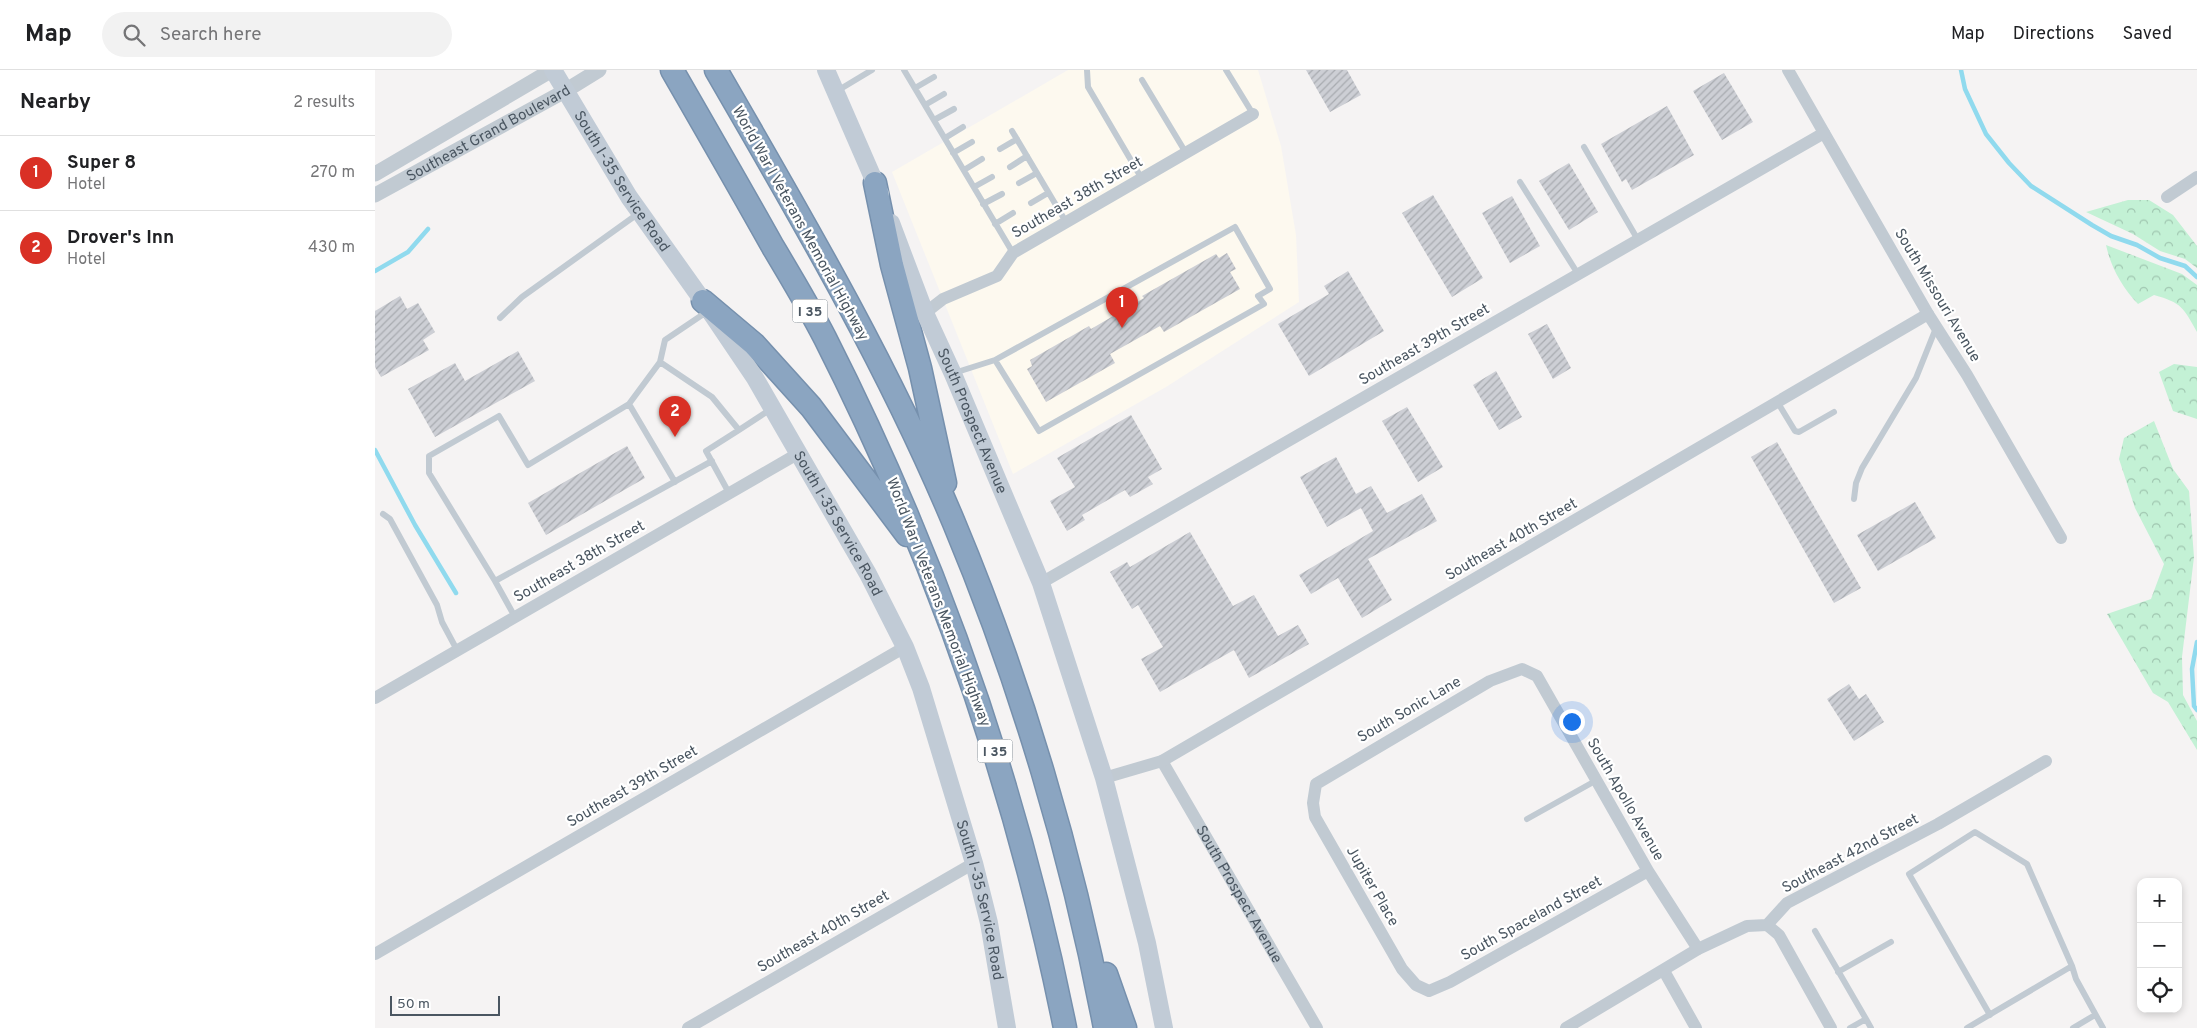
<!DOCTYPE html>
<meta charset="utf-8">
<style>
body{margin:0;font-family:Overpass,sans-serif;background:#f2f2f2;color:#202124}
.controls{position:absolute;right:15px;bottom:15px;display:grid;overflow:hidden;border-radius:10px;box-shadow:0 2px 8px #0003}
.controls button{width:45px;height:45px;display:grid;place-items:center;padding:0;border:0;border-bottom:1px solid #e0e0e0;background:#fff;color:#202124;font:25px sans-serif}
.scale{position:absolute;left:15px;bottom:12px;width:110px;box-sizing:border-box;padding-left:5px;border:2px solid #4a5661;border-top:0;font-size:14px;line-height:18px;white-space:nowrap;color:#4a5661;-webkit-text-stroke:4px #fff;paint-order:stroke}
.you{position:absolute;left:1196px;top:651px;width:18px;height:18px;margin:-12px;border:4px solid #fff;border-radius:50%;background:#1a73e8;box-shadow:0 0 0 8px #1a73e833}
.badge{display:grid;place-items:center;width:32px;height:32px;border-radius:50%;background:#d93025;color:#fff;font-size:16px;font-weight:700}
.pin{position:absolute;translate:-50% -41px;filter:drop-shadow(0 1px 2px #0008)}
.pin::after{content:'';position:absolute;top:26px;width:18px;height:15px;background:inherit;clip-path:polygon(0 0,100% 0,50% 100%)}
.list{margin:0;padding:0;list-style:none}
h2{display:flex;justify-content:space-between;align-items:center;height:65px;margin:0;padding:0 20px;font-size:21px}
h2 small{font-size:16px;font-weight:400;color:#757577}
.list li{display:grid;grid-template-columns:32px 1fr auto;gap:15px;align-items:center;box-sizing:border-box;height:75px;padding:0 20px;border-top:1px solid #e0e0e0}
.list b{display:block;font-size:19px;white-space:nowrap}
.list p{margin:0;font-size:16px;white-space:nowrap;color:#757577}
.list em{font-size:16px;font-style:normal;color:#757577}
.icon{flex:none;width:28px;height:28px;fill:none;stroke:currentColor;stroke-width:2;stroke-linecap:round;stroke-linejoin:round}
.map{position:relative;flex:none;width:1822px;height:958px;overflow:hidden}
header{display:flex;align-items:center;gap:30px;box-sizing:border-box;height:70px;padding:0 25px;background:#fff;border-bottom:1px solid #e0e0e0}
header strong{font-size:24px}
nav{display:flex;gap:28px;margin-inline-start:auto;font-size:18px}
.search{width:350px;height:45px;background:#f2f2f2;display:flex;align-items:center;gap:12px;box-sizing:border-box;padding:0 18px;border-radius:28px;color:#757577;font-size:19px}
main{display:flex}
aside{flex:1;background:#fff}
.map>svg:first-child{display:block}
.commercial{fill:#fdf9ef}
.forest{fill:url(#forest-crowns)}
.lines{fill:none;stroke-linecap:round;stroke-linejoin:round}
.stream{stroke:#90daee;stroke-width:4.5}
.building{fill:url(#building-hatch)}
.motorway-casing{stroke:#7690ad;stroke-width:25}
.service{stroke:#c1cad2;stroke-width:6}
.minor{stroke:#c1cad2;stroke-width:12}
.tertiary{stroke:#c1cad2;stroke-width:15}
.secondary{stroke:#c1cbd6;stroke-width:18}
.motorway{stroke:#8ba5c1;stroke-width:22}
.labels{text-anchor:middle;stroke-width:4.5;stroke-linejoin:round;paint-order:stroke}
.shield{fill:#fff;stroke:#808990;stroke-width:1}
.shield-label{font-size:14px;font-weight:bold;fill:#4a5661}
.street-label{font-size:15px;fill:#4a5661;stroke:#fff}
</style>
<header>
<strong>Map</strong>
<div class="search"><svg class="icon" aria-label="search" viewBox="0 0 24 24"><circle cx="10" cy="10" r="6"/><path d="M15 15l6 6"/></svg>Search here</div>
<nav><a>Map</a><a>Directions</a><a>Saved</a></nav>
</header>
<main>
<aside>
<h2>Nearby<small>2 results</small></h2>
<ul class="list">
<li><span class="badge">1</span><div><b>Super 8</b><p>Hotel</p></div><em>270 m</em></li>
<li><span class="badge">2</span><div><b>Drover's Inn</b><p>Hotel</p></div><em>430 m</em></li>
</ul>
</aside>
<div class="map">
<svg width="1822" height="958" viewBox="0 0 1822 958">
<defs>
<pattern id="forest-crowns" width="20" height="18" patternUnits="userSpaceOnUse" patternTransform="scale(1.25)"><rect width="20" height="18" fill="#c3f1d5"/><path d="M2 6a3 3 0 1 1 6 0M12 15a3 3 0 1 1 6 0" fill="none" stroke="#a0c6b0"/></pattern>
<pattern id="building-hatch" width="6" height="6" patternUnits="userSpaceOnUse" patternTransform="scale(1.25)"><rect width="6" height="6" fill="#cdcfd5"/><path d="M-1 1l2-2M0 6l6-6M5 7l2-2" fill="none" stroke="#a8abb0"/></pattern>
</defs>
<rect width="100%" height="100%" fill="#f5f3f3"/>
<path class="commercial" d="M693,0H883L906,76L921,165L924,232L791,317L638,404L517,102Z"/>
<path class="forest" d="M1753,130H1774L1798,145L1822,176V198L1810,189L1785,181L1758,164L1711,142Z
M1731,175L1807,204L1822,215V262C1808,237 1807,233 1779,225L1763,234C1747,217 1736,198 1731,175Z
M1799,294L1822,297V349L1798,341L1784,302Z
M1779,351L1798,399L1814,421L1819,487L1807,587L1808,625L1822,651V680L1793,632L1778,623L1732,544L1776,529L1789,494L1760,438L1744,389L1749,368Z"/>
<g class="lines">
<path class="stream" d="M1586,0L1590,19L1611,64L1634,93L1656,116L1717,155L1736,166L1762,175L1785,188L1810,196L1822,207
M0,201L33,182L53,159
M0,380L40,455L81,523
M1822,572L1817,599L1819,636L1822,640"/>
</g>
<path class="building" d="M931,0H972L986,25L955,42Z
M1349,3L1378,52L1347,70L1318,21Z
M1292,36L1319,85L1257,120L1251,109L1247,112L1226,74Z
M1194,93L1223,142L1194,160L1164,111Z
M1058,125L1108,208L1077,227L1027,143Z
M1137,126L1165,176L1135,193L1107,143Z
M852,183L861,199L855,202L865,219L789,262L785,256L735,284L740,293L671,332L652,299L657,296L655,290L714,256L716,259L769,228L767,226L841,184L844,188Z
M973,201L1009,261L934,306L903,254L954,224L949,216Z
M25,226L32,239L43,233L60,262L48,270L54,280L6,307L0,297V241Z
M1172,254L1196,298L1178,309L1153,264Z
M143,281L160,311L60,367L33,319L80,293L90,311Z
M1121,301L1147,347L1124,360L1098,315Z
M1032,337L1068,397L1043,412L1007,351Z
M756,345L787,399L773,407L778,414L755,427L750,420L707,445L710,450L692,461L675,431L700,417L682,388Z
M1402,372L1486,518L1459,533L1376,387Z
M252,376L270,408L171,465L153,433Z
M961,387L981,424L996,416L1012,443L1047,424L1062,451L993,489L1017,530L987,548L963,508L936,524L924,505L998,461L986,438L952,457L925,407Z
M1540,432L1561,468L1503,501L1482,465Z
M815,462L858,536L879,525L903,566L923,555L934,574L874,608L859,580L785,622L766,589L788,577L763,535L757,539L735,502L752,492L755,497Z
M1474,614L1484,629L1491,624L1509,652L1479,671L1452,629Z"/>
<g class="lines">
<g class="motorway-casing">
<path id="motorway" d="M297,0C331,59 365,118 398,177C416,207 434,237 450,268C561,487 642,718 690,958
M341,0C426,147 513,295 579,453C646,613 698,788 730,958
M500,113L517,195L545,298L570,413
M328,231L379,274L436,337L532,465
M731,904L750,958"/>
</g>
<path class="service" d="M529,0L638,183
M712,0L713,17L767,109
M851,0L878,44
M767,10L811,83
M540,18L559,7
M462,21L497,0
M550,35L569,24
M559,50L579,39
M637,61L691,152
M570,68L588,57
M1209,77L1263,170
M625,79L642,69
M578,83L597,72
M635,97L652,86
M589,100L607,89
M1145,112L1203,204
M644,113L662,103
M599,117L617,107
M656,133L673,123
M608,134L627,124
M620,154L638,143
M125,248L147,227L264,143
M285,292L290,270L333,241
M579,303L620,290L664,361L889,234L883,226L895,219L860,157L620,290
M1403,333L1420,361L1424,362L1459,342
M254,334L300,412
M364,360L396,339
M337,391L120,511L54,403V386L124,346L153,395L254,334L285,292L337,327L364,360L331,381L354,423
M1479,429L1481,413L1487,398L1541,308L1561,258
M8,444L15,449L62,535L67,552L82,580
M120,511L140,547
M1152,749L1222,710
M1440,861L1491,949L1475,958
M1463,902L1516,872
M1615,945L1534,804L1600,762L1652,794L1697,896L1701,909L1728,958
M1491,949L1496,958
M1592,958L1697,896
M1698,958L1720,945"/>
<g class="minor">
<path d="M1413,0L1553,244L1592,305L1686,468"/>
<path d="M1792,127L1822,107"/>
<path d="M550,243L568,229L622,206L638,183L878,44"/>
<path d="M666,513L1449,63"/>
<path d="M0,628L424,383"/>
<path id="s1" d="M787,691L942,958"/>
<path d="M729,708L787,691L1553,244"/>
<path d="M1273,801L1075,912L1054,921L1041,915L1027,899L940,747L938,733L941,714L1115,611L1147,599L1162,606L1273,801L1323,879"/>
<path d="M1392,855L1404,865L1456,958"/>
<path d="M0,884L530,577"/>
<path d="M1289,901L1321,958"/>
<path d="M313,958L599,793"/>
<path d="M1191,958L1323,879L1372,856L1392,855L1412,833L1563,754L1671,691"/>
</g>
<g class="tertiary">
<path d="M0,104L177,0"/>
<path id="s2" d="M0,125L190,21L224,0"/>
</g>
<g class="secondary">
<path id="s3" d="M178,0L254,127L328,231L380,308L493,504L530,577L546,618L599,793L614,853L632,958"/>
<path d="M451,0L505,124"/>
<path id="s4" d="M516,153L550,243L578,304L666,513L729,708L772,873L789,958"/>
</g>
<use href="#motorway" class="motorway"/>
</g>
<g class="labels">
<g class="shield">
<rect x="417.5" y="229.5" width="35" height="23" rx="4"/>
<rect x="602.5" y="669.5" width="35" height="23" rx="4"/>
</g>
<g class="shield-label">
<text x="435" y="246">I 35</text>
<text x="620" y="686">I 35</text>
</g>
<g class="street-label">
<text dy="5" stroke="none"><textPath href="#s2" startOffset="129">Southeast Grand Boulevard</textPath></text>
<text dy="5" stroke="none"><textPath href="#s3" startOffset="131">South I-35 Service Road</textPath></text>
<text transform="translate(702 127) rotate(-30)" y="5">Southeast 38th Street</text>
<text transform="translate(426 153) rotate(61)" y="5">World War I Veterans Memorial Highway</text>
<text transform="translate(1563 225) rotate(59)" y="5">South Missouri Avenue</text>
<text transform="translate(1049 274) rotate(-30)" y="5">Southeast 39th Street</text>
<text dy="5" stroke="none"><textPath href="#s4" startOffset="214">South Prospect Avenue</textPath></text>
<text dy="5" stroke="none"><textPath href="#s3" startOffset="536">South I-35 Service Road</textPath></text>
<text transform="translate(1136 469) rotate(-30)" y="5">Southeast 40th Street</text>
<text transform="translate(204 491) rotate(-30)" y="5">Southeast 38th Street</text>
<text transform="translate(564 532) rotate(69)" y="5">World War I Veterans Memorial Highway</text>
<text transform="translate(1034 639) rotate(-30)" y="5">South Sonic Lane</text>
<text transform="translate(257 716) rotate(-30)" y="5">Southeast 39th Street</text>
<text transform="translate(1251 729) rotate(60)" y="5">South Apollo Avenue</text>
<text transform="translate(1475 783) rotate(-28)" y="5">Southeast 42nd Street</text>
<text transform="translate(998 816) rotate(60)" y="5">Jupiter Place</text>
<text dy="5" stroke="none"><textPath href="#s1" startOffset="154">South Prospect Avenue</textPath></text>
<text dy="5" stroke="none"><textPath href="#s3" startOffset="941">South I-35 Service Road</textPath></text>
<text transform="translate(1156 848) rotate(-29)" y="5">South Spaceland Street</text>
<text transform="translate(448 861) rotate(-30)" y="5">Southeast 40th Street</text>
</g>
</g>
</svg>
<div class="controls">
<button>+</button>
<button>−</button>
<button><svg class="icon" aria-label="locate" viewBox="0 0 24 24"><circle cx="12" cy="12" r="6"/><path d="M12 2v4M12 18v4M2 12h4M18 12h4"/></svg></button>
</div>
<div class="scale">50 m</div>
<div class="you"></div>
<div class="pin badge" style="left:747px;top:258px">1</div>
<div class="pin badge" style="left:300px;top:367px">2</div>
</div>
</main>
